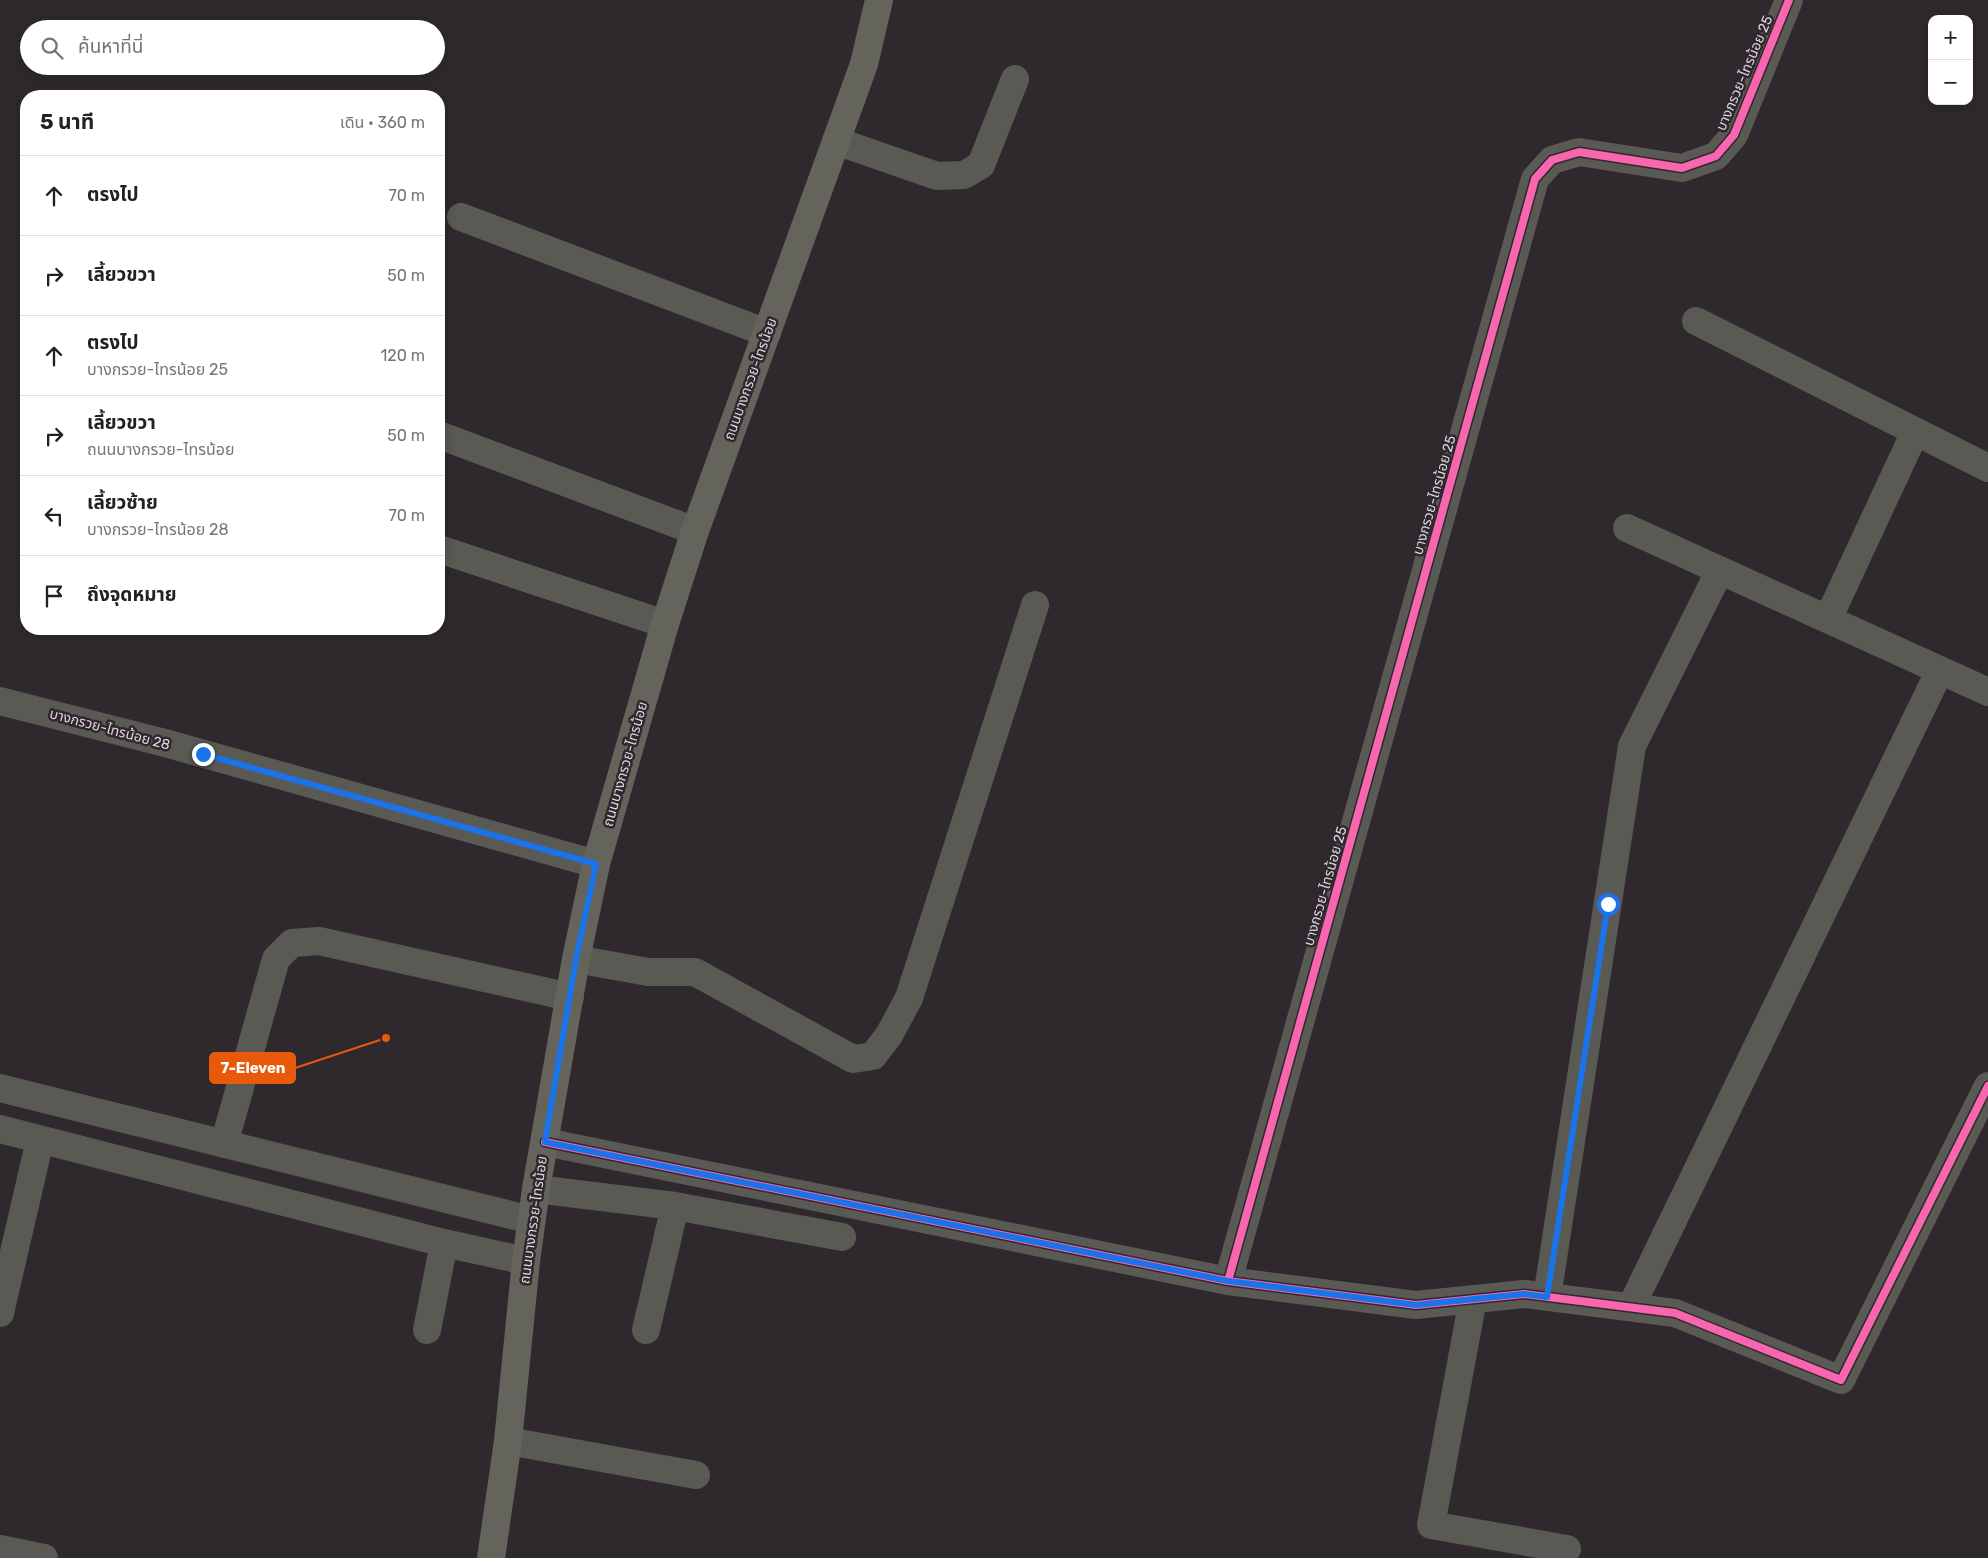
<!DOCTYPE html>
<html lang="th">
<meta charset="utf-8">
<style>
body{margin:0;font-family:Rubik,"Noto Sans Thai",sans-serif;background:#f6f6f6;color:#222}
.controls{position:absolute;right:15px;top:15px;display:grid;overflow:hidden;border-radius:10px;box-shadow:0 2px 12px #0003}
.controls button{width:45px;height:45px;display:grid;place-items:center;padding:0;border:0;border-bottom:1px solid #e0e0e0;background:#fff;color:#222;font:25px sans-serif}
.stop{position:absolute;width:15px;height:15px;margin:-11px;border:4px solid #1a73e8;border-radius:50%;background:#fff}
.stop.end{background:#1a73e8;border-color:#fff;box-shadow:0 1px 5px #0008}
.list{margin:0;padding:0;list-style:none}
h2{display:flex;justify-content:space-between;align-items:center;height:65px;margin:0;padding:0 20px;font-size:21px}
h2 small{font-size:16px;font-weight:400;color:#767676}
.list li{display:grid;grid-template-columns:32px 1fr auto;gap:15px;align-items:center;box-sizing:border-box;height:80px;padding:0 20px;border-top:1px solid #e0e0e0}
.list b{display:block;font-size:19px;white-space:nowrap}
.list p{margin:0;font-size:16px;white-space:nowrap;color:#767676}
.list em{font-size:16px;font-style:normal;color:#767676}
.icon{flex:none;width:28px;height:28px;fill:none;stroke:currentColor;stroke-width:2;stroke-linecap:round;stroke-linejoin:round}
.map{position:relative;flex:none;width:1988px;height:1558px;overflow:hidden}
.search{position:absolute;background:#fff;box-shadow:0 2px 12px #0003;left:20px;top:20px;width:425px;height:55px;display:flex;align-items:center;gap:12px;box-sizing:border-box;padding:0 18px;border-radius:28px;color:#767676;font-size:19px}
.panel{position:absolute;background:#fff;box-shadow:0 2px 12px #0003;left:20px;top:90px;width:425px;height:545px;border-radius:20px}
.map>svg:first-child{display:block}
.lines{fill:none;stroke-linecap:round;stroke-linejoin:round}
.minor{stroke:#5a5a54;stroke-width:28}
.major{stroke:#64635c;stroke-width:28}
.cycleway-casing{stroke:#31272e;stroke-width:11}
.cycleway{stroke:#f766af;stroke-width:8}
.route{stroke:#1a73e8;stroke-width:6}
.labels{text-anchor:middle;stroke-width:5;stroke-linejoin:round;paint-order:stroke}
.street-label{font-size:14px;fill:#dfd9dd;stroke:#31272e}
.leader{fill:none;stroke:#e8590c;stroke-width:2}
.callout-dot{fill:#e8590c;stroke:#31272e;stroke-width:2}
.callout{fill:#e8590c;stroke:#e8590c;stroke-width:2}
.callout-label{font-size:15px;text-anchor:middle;font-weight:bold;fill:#fff}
</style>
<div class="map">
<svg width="1988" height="1558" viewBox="0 0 1988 1558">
<rect width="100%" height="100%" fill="#2f292d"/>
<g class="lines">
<path class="minor" d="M836,141L937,176L964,175L981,165L1015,79
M461,217L767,333
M1696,321L1988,468
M439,435L695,531
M1627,528L1988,692
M439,549L665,624
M1828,619L1915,432
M0,701L165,743L596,864
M576,959L648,972H695L853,1059L873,1056L889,1035L909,998L1035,605
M0,1088L531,1220
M0,1129L444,1243L526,1261
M545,1142L1228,1281L1416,1305L1524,1294L1675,1313L1841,1380L1988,1086
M224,1144L276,959L292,943L319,941L570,997
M536,1189L675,1206L842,1237
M1228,1281L1535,179L1552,160L1579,152L1682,168L1716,156L1734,135L1789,0
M1547,1297L1632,746L1720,570
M1473,1299L1431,1525L1567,1549
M1631,1307L1940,670
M0,1313L40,1140
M427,1330L444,1243
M646,1330L675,1206
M508,1441L696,1475
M0,1549L44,1558"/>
<path class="major" d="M491,1558L508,1441L526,1261L536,1189L576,959L596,864L665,624L695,531L864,64L879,0"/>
<g class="cycleway-casing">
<path id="cycleway" d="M545,1142L1228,1281L1416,1305L1524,1294L1675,1313L1841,1380L1988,1086
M1228,1281L1535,179L1552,160L1579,152L1682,168L1716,156L1734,135L1789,0"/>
</g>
<use href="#cycleway" class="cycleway"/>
</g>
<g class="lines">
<path class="route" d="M203,754L596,864L576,959L545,1142L1228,1281L1416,1305L1524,1294L1547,1297L1608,904"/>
</g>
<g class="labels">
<g class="street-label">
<text transform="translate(1744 73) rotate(-67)" y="5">บางกรวย-ไทรน้อย 25</text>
<text transform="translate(750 379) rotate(-70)" y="5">ถนนบางกรวย-ไทรน้อย</text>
<text transform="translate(1434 495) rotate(-74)" y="5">บางกรวย-ไทรน้อย 25</text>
<text transform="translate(110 729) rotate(15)" y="5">บางกรวย-ไทรน้อย 28</text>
<text transform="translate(625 764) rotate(-74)" y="5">ถนนบางกรวย-ไทรน้อย</text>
<text transform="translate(1325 886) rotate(-74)" y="5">บางกรวย-ไทรน้อย 25</text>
<text transform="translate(533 1220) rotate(-82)" y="5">ถนนบางกรวย-ไทรน้อย</text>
</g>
</g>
<path class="leader" d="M386 1038L295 1068"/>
<circle class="callout-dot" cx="386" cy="1038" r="5"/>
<rect class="callout" x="210" y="1053" width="85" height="30" rx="5"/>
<g class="callout-label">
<text x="253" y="1073">7-Eleven</text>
</g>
</svg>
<div class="controls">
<button>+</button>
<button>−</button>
</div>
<div class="stop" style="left:1608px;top:904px"></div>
<div class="stop end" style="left:203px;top:754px"></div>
<div class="search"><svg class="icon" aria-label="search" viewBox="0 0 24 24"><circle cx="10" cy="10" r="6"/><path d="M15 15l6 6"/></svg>ค้นหาที่นี่</div>
<section class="panel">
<h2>5 นาที<small>เดิน · 360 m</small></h2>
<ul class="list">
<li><svg class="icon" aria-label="ahead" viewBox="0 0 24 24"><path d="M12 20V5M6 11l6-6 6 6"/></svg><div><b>ตรงไป</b></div><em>70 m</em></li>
<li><svg class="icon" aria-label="right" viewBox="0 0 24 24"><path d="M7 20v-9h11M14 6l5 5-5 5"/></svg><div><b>เลี้ยวขวา</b></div><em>50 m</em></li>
<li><svg class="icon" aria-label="ahead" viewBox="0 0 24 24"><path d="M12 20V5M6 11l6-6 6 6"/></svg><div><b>ตรงไป</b><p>บางกรวย-ไทรน้อย 25</p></div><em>120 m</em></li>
<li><svg class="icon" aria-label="right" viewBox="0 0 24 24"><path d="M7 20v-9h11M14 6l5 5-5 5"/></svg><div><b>เลี้ยวขวา</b><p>ถนนบางกรวย-ไทรน้อย</p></div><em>50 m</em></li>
<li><svg class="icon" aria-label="left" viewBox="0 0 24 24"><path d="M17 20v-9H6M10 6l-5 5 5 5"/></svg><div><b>เลี้ยวซ้าย</b><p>บางกรวย-ไทรน้อย 28</p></div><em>70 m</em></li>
<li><svg class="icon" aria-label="arrive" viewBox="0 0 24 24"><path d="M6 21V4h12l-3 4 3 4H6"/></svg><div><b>ถึงจุดหมาย</b></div></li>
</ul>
</section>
</div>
